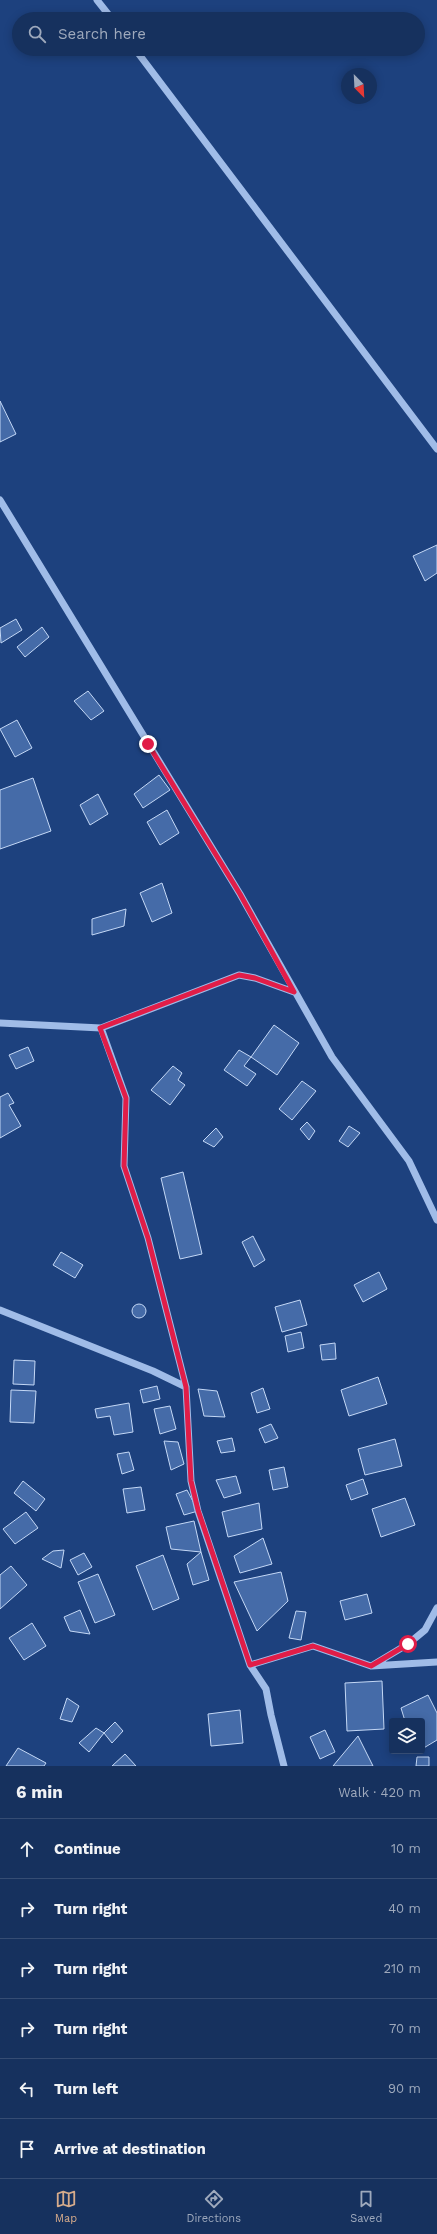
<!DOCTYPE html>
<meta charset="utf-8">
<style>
body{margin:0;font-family:"Work Sans",sans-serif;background:#1f3964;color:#f1f3f6}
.controls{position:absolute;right:12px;bottom:12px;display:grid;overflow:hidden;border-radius:4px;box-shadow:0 2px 10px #0003}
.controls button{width:36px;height:36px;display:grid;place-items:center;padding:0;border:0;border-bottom:1px solid #354c73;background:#16315e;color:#f1f3f6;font:20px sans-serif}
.compass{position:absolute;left:341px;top:68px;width:36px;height:36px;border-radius:50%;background:#16315e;box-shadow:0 2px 10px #0003;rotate:156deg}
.stop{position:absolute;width:12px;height:12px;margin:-9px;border:3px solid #e11d48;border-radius:50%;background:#fff}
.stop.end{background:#e11d48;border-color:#fff;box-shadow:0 1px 4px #0008}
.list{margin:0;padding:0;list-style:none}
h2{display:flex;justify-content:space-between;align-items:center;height:52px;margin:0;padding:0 16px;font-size:17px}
h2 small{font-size:13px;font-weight:400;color:#9ea9bc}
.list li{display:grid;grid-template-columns:26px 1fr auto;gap:12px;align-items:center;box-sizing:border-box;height:60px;padding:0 16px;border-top:1px solid #354c73}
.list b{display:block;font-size:15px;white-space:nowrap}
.list em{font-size:13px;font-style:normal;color:#9ea9bc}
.icon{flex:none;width:22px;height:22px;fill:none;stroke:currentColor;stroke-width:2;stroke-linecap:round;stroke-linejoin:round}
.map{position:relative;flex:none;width:437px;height:1766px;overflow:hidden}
.search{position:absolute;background:#16315e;box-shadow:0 2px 10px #0003;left:12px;right:12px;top:12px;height:44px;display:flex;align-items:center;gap:10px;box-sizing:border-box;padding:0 14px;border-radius:22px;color:#9ea9bc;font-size:15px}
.sheet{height:412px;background:#16315e}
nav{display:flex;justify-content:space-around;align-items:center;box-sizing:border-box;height:56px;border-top:1px solid #354c73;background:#16315e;font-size:11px;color:#9ea9bc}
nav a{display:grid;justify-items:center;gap:2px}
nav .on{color:#d6ab8b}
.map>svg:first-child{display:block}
.building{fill:#456ba8;stroke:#c4d8f6}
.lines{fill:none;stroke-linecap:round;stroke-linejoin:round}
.minor{stroke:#a0bce8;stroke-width:7}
.route{stroke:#e11d48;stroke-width:5}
</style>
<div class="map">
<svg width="437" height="1766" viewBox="0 0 437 1766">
<rect width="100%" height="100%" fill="#1d417e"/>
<path class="building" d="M0,401L16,434L0,442Z
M437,545V573L425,581L413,556Z
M16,619L22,630L1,643L0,628Z
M42,627L49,637L25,657L17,647Z
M88,691L104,711L91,720L74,701Z
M17,720L32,748L15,757L0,729Z
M159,775L170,790L143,808L134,794Z
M33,778L51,831L0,849V790Z
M98,794L108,814L90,825L80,805Z
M167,810L179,833L160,845L147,822Z
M162,883L172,913L152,922L140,893Z
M126,909L124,926L92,935V919Z
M274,1025L299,1043L277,1075L251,1057Z
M28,1047L34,1061L16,1069L9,1055Z
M239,1050L251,1057L244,1066L256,1074L247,1086L224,1070Z
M173,1066L182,1073L178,1080L185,1085L170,1105L151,1090Z
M302,1081L316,1091L292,1120L279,1109Z
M8,1093L14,1103L9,1105L21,1126L0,1138V1097Z
M307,1122L315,1131L309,1140L300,1129Z
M349,1126L360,1133L348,1147L339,1141Z
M216,1128L223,1137L214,1147L203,1141Z
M183,1172L202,1254L180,1259L161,1178Z
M253,1236L265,1260L254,1267L242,1242Z
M61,1252L83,1265L75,1278L53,1265Z
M379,1272L387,1289L363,1302L354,1285Z
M300,1300L307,1325L282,1332L275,1307Z
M132 1311a7 7 0 1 1 14 0a7 7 0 1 1-14 0Z
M301,1332L304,1348L288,1352L285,1336Z
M335,1343L336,1359L322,1360L320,1345Z
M14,1360L35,1361L34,1385L13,1384Z
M378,1377L387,1404L349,1416L341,1390Z
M157,1386L160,1399L143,1403L140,1390Z
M263,1388L270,1409L257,1413L251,1393Z
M198,1389L217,1391L225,1417L204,1416Z
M11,1390L36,1391L34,1423L10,1422Z
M129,1403L133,1432L114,1435L110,1416L97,1418L95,1409Z
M170,1406L176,1429L160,1434L154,1409Z
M271,1424L278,1438L265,1443L259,1429Z
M232,1438L235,1451L221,1453L217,1441Z
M395,1439L402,1466L365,1475L358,1449Z
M164,1441L178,1442L184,1464L171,1470Z
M129,1452L134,1470L122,1474L117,1454Z
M284,1467L288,1487L273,1490L269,1470Z
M236,1476L241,1493L224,1498L216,1480Z
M363,1479L368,1494L351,1500L346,1485Z
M23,1481L45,1499L36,1511L14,1493Z
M141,1487L145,1510L127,1513L123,1489Z
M187,1490L198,1511L184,1515L176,1494Z
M405,1498L415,1525L381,1537L372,1509Z
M259,1503L262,1529L228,1537L222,1512Z
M26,1512L38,1528L15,1544L3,1529Z
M194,1521L201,1552L171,1549L166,1527Z
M263,1538L272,1564L240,1573L234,1556Z
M64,1550L61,1568L42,1559L53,1551Z
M201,1552L209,1580L193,1585L187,1564Z
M84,1553L92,1567L78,1575L70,1560Z
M163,1555L179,1599L153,1610L136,1566Z
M11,1566L27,1585L0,1609V1575Z
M281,1572L288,1601L257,1631L234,1582Z
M98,1574L115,1615L95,1623L78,1582Z
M367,1594L372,1613L345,1620L340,1601Z
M80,1610L90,1634L70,1631L64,1617Z
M296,1611L306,1612L301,1640L289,1638Z
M32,1623L46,1646L24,1660L9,1638Z
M382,1681L384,1729L347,1731L345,1683Z
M428,1695L437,1713V1740L422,1749V1721H405L401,1708Z
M67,1698L79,1706L72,1722L60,1719Z
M240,1710L243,1743L211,1746L208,1714Z
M115,1722L123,1731L112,1743L104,1733Z
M96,1728L104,1733L89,1752L79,1743Z
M325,1730L335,1752L320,1759L310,1737Z
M358,1736L373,1766H333Z
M18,1748L46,1763L44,1766H6Z
M125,1754L136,1766H112Z
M417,1757H429V1766H416Z"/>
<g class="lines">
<path class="minor" d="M97,0L112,19
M135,49L437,449
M0,500L240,894L332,1057L409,1161L437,1220
M0,1023L101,1028L239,975L255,978L294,992
M101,1028L126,1098L124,1166L148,1238L186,1387L191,1481L198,1511L250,1665L266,1689L271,1715L284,1766
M0,1310L153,1371L186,1387
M250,1665L313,1646L371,1666L437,1662
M373,1665L408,1644L425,1630L437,1608"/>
</g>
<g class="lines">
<path class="route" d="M148,744L240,894L294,992L255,978L239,975L100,1028L126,1098L124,1166L148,1238L186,1387L191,1481L198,1510L250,1665L313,1646L371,1666L408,1644"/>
</g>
</svg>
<div class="controls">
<button><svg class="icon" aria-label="layers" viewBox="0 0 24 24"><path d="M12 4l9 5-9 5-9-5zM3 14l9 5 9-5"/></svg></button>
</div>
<svg class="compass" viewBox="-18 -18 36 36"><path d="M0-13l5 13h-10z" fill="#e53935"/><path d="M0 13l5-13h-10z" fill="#9ea9bc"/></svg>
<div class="stop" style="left:408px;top:1644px"></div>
<div class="stop end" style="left:148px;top:744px"></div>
<div class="search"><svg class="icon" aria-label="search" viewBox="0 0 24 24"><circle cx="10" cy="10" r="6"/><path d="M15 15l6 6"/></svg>Search here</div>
</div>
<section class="sheet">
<h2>6 min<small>Walk · 420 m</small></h2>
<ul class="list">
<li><svg class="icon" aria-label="ahead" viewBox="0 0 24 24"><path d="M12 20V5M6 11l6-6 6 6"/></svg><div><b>Continue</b></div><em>10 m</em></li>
<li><svg class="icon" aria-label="right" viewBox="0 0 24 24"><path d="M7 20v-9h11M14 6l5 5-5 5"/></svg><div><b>Turn right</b></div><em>40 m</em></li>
<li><svg class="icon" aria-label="right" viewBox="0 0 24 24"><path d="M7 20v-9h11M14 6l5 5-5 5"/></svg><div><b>Turn right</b></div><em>210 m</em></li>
<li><svg class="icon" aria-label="right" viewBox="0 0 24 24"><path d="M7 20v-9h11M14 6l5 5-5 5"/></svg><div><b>Turn right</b></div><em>70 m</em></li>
<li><svg class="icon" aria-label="left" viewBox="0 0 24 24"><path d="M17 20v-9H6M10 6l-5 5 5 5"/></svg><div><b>Turn left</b></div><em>90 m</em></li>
<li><svg class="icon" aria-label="arrive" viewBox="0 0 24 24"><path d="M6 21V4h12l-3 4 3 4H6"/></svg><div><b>Arrive at destination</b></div></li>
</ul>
</section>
<nav>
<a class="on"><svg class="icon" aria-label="map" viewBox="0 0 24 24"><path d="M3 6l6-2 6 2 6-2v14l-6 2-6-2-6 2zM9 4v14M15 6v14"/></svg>Map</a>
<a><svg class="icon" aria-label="directions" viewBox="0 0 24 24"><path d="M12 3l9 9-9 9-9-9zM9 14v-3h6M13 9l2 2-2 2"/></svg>Directions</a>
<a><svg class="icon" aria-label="saved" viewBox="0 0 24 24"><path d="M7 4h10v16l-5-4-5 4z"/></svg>Saved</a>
</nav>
